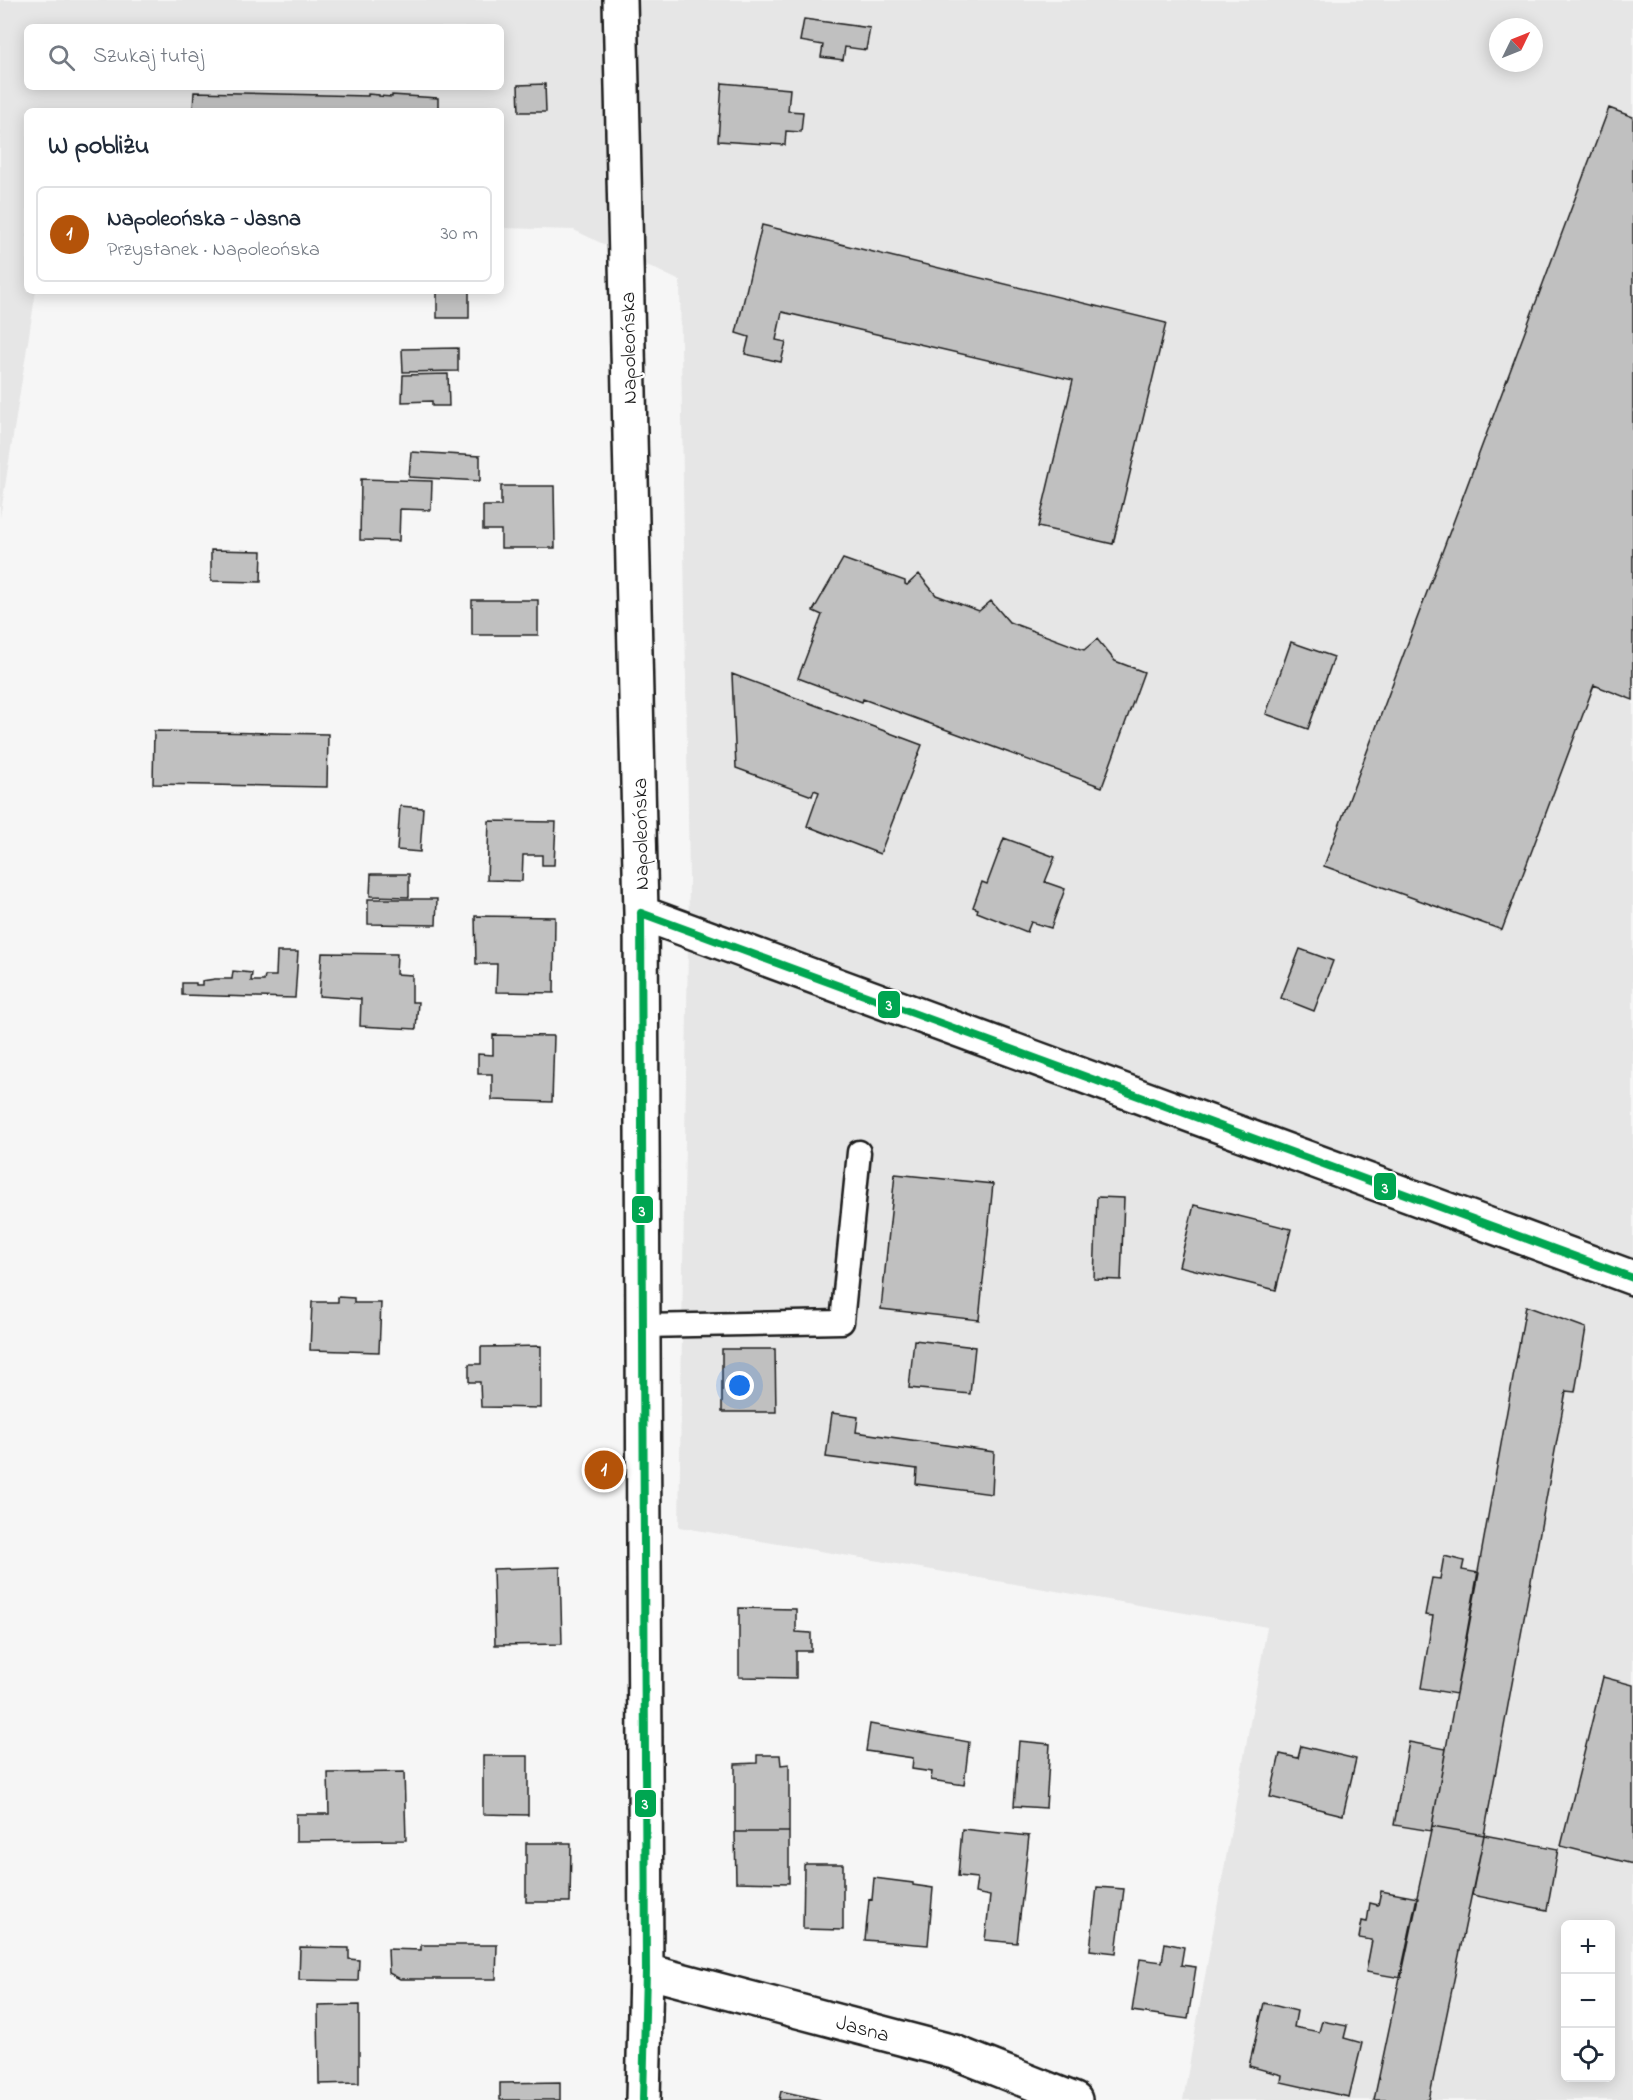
<!DOCTYPE html>
<html lang="pl">
<meta charset="utf-8">
<style>
body{margin:0;font-family:"Indie Flower",sans-serif;background:#f6f6f7;color:#1f2937}
.controls{position:absolute;right:18px;bottom:18px;display:grid;overflow:hidden;border-radius:9px;box-shadow:0 3px 15px #0003}
.controls button{width:54px;height:54px;display:grid;place-items:center;padding:0;border:0;border-bottom:2px solid #e0e1e3;background:#fff;color:#1f2937;font:30px sans-serif}
.compass{position:absolute;left:1489px;top:18px;width:54px;height:54px;border-radius:50%;background:#fff;box-shadow:0 3px 15px #0003;rotate:47deg}
.you{position:absolute;left:740px;top:1386px;width:21px;height:21px;margin:-15px;border:4px solid #fff;border-radius:50%;background:#1a73e8;box-shadow:0 0 0 9px #1a73e833}
.badge{display:grid;place-items:center;width:39px;height:39px;border-radius:50%;background:#b45309;color:#fff;font-size:20px;font-weight:700}
.pin{position:absolute;translate:-50% -50%;border:3px solid #fff;box-shadow:0 2px 6px #0006}
.list{margin:0;padding:0;list-style:none}
h2{display:flex;justify-content:space-between;align-items:center;height:78px;margin:0;padding:0 24px;font-size:26px}
h2 small{font-size:20px;font-weight:400;color:#747a83}
.list li{display:grid;grid-template-columns:39px 1fr auto;gap:18px;align-items:center;box-sizing:border-box;height:96px;margin:0 12px 12px;padding:0 12px;border:2px solid #e0e1e3;border-radius:9px}
.list b{display:block;font-size:22px;white-space:nowrap}
.list p{margin:0;font-size:20px;white-space:nowrap;color:#747a83}
.list em{font-size:20px;font-style:normal;color:#747a83}
.icon{flex:none;width:33px;height:33px;fill:none;stroke:currentColor;stroke-width:2;stroke-linecap:round;stroke-linejoin:round}
.map{position:relative;flex:none;width:1633px;height:2100px;overflow:hidden}
.search{position:absolute;background:#fff;box-shadow:0 3px 15px #0003;left:24px;top:24px;width:480px;height:66px;display:flex;align-items:center;gap:15px;box-sizing:border-box;padding:0 21px;border-radius:9px;color:#747a83;font-size:22px}
.panel{position:absolute;background:#fff;box-shadow:0 3px 15px #0003;left:24px;top:108px;width:480px;height:186px;border-radius:9px}
.map>svg:first-child{display:block}
.built{fill:#e6e6e6;fill-rule:evenodd}
.building{fill:#c0c0c0;stroke:#1c1c1c;stroke-width:1.5}
.lines{fill:none;stroke-linecap:round;stroke-linejoin:round}
.lane-casing{stroke:#1c1c1c;stroke-width:27}
.street-casing{stroke:#1c1c1c;stroke-width:38}
.lane{stroke:#fff;stroke-width:22}
.street{stroke:#fff;stroke-width:33}
.bus-1-casing{stroke:#fff;stroke-width:12}
.bus-1{stroke:#00a651;stroke-width:8}
.labels{text-anchor:middle;stroke-width:4.5;stroke-linejoin:round;paint-order:stroke}
.street-label{font-size:21px;fill:#1c1c1c;stroke:#fff}
.line-badge{stroke:#fff;stroke-width:2}
.badge-label{font-size:16px;text-anchor:middle;font-weight:bold;fill:#fff}
</style>
<div class="map">
<svg width="1633" height="2100" viewBox="0 0 1633 2100">
<rect width="100%" height="100%" fill="#f6f6f6"/>
<filter id="ink" filterUnits="userSpaceOnUse"><feTurbulence type="fractalNoise" baseFrequency=".0167" numOctaves="2"/><feDisplacementMap in="SourceGraphic" scale="12" xChannelSelector="R" yChannelSelector="G"/><feConvolveMatrix kernelMatrix="1 2 1 2 8 2 1 2 1" color-interpolation-filters="sRGB"/></filter>
<g filter="url(#ink)">
<path class="built" d="M0,0H1633V2100H1183L1267,1627L679,1527L689,880L680,281L574,230L501,228V111H27V291H36L0,518ZM27,27H501V87H27ZM1498,27H1534V63H1498ZM1566,1924H1610V2078H1566Z"/>
<path class="building" d="M804,19L870,28L866,50L845,47L843,60L821,57L823,45L800,41Z
M722,83L790,89L788,111L803,112L801,132L786,131L785,145L718,141Z
M545,84L546,112H519L518,85Z
M194,92L368,96V94L379,95V96L392,97V95L438,98V111H193Z
M1609,108L1633,117V700L1594,685L1502,930L1324,866Z
M762,225L1166,323L1113,544L1038,527L1073,380L782,312L776,340L786,342L781,362L745,354L749,337L736,333Z
M437,291H469V318H437Z
M458,348V371L403,372L402,349Z
M448,374L449,406H432V401L402,402L403,375Z
M411,452L480,456V481L409,477Z
M361,479L432,481L431,510L400,509L399,541L360,540Z
M501,486H554L555,548H501V530H483V506H501Z
M211,550L262,551L261,582L211,581Z
M843,559L905,581V584L907,585L919,574L936,595L979,611L991,601L1009,622L1084,650L1097,639L1115,661L1144,672L1102,787L863,699L862,702L798,678L822,615L813,611Z
M472,600H538V635H472Z
M1291,642L1334,657L1308,729L1266,714Z
M732,674L922,745L880,854L807,826L819,792L814,790L812,796L736,768Z
M154,731L328,734L327,787L153,784Z
M400,806L423,808L420,852L397,850Z
M489,821L556,822L554,865H542V855H523L522,881L487,880Z
M1004,838L1055,857L1045,882L1065,889L1051,928L1031,922L1027,932L977,912L978,909L973,907L982,882L987,884Z
M371,874H409V897L370,896Z
M368,899H437L436,925L368,924Z
M475,916L555,917L554,993L496,992L497,964H476Z
M1300,949L1333,961L1314,1011L1281,998Z
M277,952H298L295,998L182,995V983H196V985H202V981L215,979H232L233,971L252,973L251,981H264L265,976H276Z
M322,953L397,954L396,974L412,975V1002H418L416,1029L360,1026L361,999L319,996Z
M493,1035L554,1036L552,1102L492,1100V1074H478V1054L493,1055Z
M895,1174L993,1184L979,1320L881,1309Z
M1097,1197L1124,1198L1121,1280L1094,1279Z
M1194,1205L1291,1229L1276,1290L1179,1266Z
M338,1297L354,1298V1303H381L379,1352L310,1350L312,1302H338Z
M1526,1306L1586,1328L1575,1392L1566,1391L1484,1835L1432,1826Z
M914,1340L975,1347L970,1394L909,1388Z
M541,1346V1408L481,1407L480,1382H469V1364H481V1347Z
M722,1349H775L776,1412H722Z
M832,1413L858,1417L856,1432L994,1452L992,1494L916,1484L917,1469L826,1457Z
M1444,1556L1464,1561L1462,1570L1479,1573L1456,1694L1421,1688L1433,1616L1425,1615L1432,1578L1440,1579Z
M560,1567L562,1644L495,1645L493,1569Z
M739,1608L796,1609V1632L811,1633V1651H796V1678L739,1677Z
M1603,1677L1633,1685V1864L1561,1846Z
M870,1724L969,1742L964,1785L931,1780L932,1772L912,1769L913,1758L866,1751Z
M1019,1741L1050,1744L1046,1808L1014,1806Z
M1409,1742L1446,1749L1431,1831L1394,1825Z
M1301,1746L1356,1759L1343,1815L1270,1797L1280,1754L1298,1758Z
M757,1755H780L781,1765L789,1764V1832H735V1764L757,1763Z
M483,1756H528V1815L483,1814Z
M404,1772L406,1840L296,1841V1814H329L328,1773Z
M1432,1826L1484,1835L1429,2100H1374Z
M962,1829L1029,1836L1017,1943L985,1940L990,1896L975,1893L977,1878L958,1876Z
M735,1832H789V1883L736,1882Z
M1484,1835L1558,1849L1547,1910L1472,1895Z
M526,1843H571L570,1902H526Z
M806,1864H843V1930L803,1929L804,1865Z
M874,1878L913,1883V1885L933,1888L928,1945L865,1940L869,1899L872,1900Z
M1097,1887L1124,1889L1116,1953L1090,1950Z
M1381,1891L1418,1898L1401,1978L1366,1972L1372,1940L1359,1938L1362,1921L1367,1922L1370,1903L1378,1905Z
M1165,1943L1184,1947L1181,1965L1196,1967L1188,2019L1132,2011L1140,1959L1162,1962Z
M421,1945H497L496,1979H400L389,1973L388,1949L421,1950Z
M300,1947L349,1948V1959L359,1960L358,1981L299,1980Z
M1264,2003L1297,2011L1294,2027L1319,2032L1322,2021L1347,2026L1344,2038L1362,2043L1349,2097L1281,2082L1282,2075L1249,2066Z
M359,2005V2083L319,2084L318,2006Z
M560,2082V2100H500V2083Z
M781,2091L821,2100H779Z"/>
<g class="lines">
<g class="lane-casing">
<path id="lane" d="M643,1326L842,1322L859,1152"/>
</g>
<g class="street-casing">
<path id="street" d="M620,0L641,913L646,1971L643,2100
M641,913L1633,1278
M646,1971L954,2052L1075,2100"/>
</g>
<use href="#lane" class="lane"/>
<use href="#street" class="street"/>
<g class="bus-1-casing">
<path id="bus-1" d="M641,913L646,1971L643,2100
M641,913L1633,1278"/>
</g>
<use href="#bus-1" class="bus-1"/>
</g>
</g>
<g class="labels">
<g class="street-label">
<text transform="translate(628 348) rotate(-91)" y="7">Napoleońska</text>
<text transform="translate(640 834) rotate(-91)" y="7">Napoleońska</text>
<text transform="translate(863 2028) rotate(15)" y="7">Jasna</text>
</g>
</g>
<g class="line-badge">
<rect x="877" y="990" width="24" height="29" rx="6" fill="#00a651"/>
<rect x="1373" y="1172" width="24" height="29" rx="6" fill="#00a651"/>
<rect x="631" y="1195" width="23" height="29" rx="6" fill="#00a651"/>
<rect x="634" y="1789" width="23" height="29" rx="6" fill="#00a651"/>
</g>
<g class="badge-label">
<text x="889" y="1010">3</text>
<text x="1385" y="1193">3</text>
<text x="642" y="1216">3</text>
<text x="645" y="1809">3</text>
</g>
</svg>
<div class="controls">
<button>+</button>
<button>−</button>
<button><svg class="icon" aria-label="locate" viewBox="0 0 24 24"><circle cx="12" cy="12" r="6"/><path d="M12 2v4M12 18v4M2 12h4M18 12h4"/></svg></button>
</div>
<svg class="compass" viewBox="-18 -18 36 36"><path d="M0-13l5 13h-10z" fill="#e53935"/><path d="M0 13l5-13h-10z" fill="#747a83"/></svg>
<div class="you"></div>
<div class="pin badge" style="left:604px;top:1470px">1</div>
<div class="search"><svg class="icon" aria-label="search" viewBox="0 0 24 24"><circle cx="10" cy="10" r="6"/><path d="M15 15l6 6"/></svg>Szukaj tutaj</div>
<section class="panel">
<h2>W pobliżu<small></small></h2>
<ul class="list">
<li><span class="badge">1</span><div><b>Napoleońska - Jasna</b><p>Przystanek · Napoleońska</p></div><em>30 m</em></li>
</ul>
</section>
</div>
